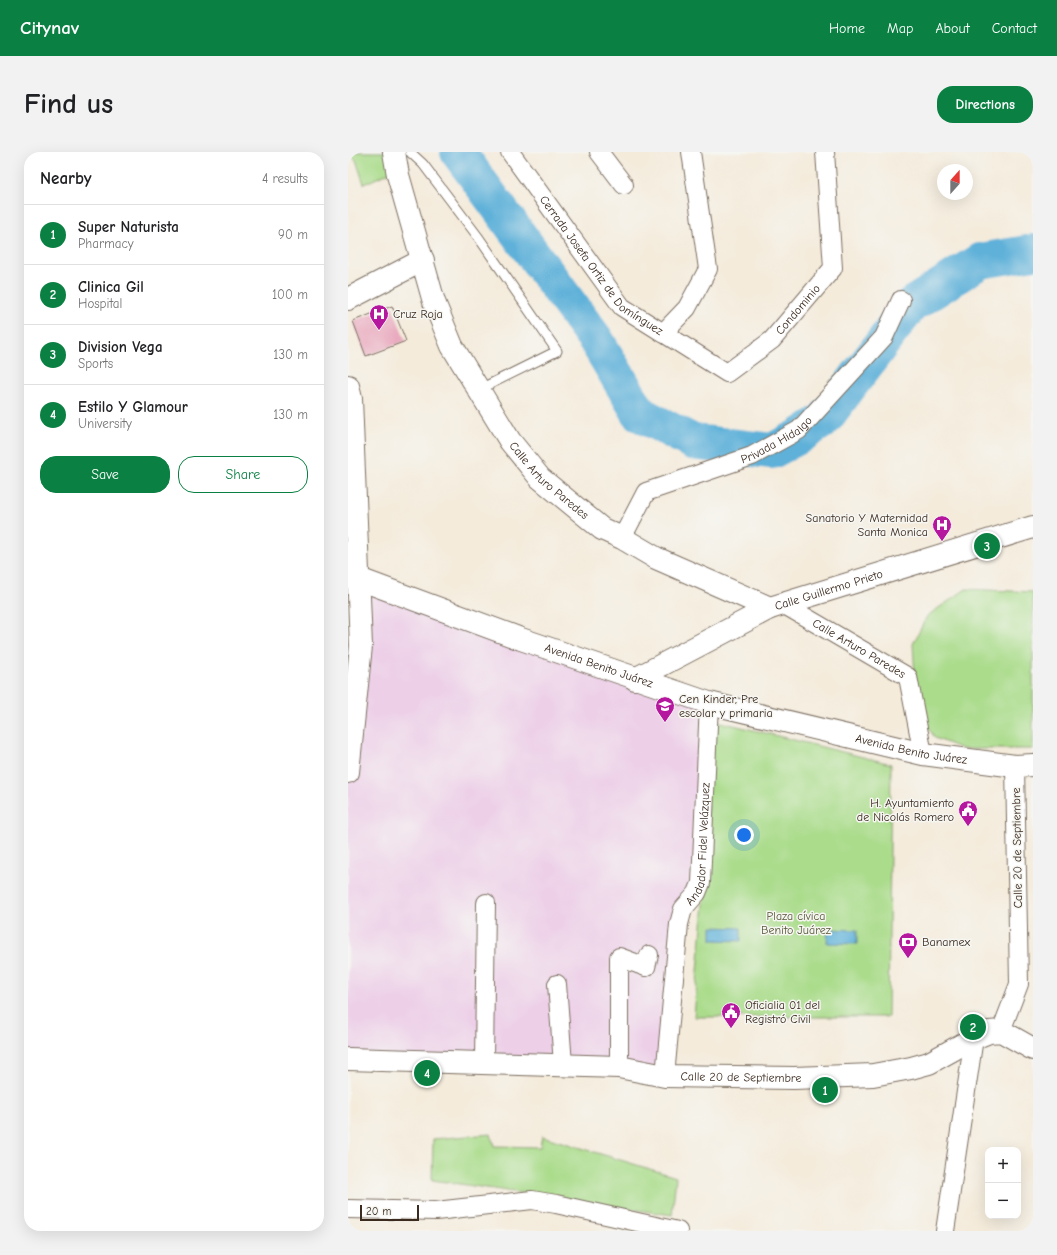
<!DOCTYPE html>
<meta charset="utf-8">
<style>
body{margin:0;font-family:"Comic Neue",sans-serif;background:#f2f2f2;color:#202124}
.controls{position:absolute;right:12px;bottom:12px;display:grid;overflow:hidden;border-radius:8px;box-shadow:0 4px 16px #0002}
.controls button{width:36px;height:36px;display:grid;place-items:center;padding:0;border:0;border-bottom:1px solid #e0e0e0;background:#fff;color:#202124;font:20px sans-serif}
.compass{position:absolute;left:589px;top:12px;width:36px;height:36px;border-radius:50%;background:#fff;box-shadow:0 4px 16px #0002;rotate:21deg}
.scale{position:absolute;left:12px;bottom:10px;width:59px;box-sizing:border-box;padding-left:4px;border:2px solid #3b2a1e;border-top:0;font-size:11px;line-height:14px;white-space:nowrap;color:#3b2a1e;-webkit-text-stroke:3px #f6f6f2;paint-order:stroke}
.you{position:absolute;left:396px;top:683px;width:14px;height:14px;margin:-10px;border:3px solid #fff;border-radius:50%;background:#1a73e8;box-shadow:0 0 0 6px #1a73e833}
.badge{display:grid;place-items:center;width:26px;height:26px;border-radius:50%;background:#0b8043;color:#fff;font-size:13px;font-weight:700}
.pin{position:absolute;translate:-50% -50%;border:2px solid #fff;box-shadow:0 1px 4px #0006}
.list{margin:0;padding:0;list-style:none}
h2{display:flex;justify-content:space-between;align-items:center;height:52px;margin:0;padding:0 16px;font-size:17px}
h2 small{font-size:13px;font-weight:400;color:#757577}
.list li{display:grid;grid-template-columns:26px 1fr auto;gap:12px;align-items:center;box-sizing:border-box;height:60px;padding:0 16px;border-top:1px solid #e0e0e0}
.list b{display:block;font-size:15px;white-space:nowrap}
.list p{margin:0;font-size:13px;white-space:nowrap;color:#757577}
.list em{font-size:13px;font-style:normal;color:#757577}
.actions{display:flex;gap:8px;padding:12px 16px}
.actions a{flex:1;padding:9px 0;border:1px solid #0b8043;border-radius:16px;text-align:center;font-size:14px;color:#0b8043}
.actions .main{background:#0b8043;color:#fff}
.map{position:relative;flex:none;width:685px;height:1079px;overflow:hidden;border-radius:16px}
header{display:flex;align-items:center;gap:24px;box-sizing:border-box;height:56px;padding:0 20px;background:#0b8043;color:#fff}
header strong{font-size:19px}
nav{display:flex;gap:22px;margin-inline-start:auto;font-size:14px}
.intro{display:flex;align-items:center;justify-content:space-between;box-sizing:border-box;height:96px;padding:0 24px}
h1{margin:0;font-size:28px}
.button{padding:10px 18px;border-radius:16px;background:#0b8043;color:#fff;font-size:14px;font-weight:700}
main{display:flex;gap:24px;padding:0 24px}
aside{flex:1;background:#fff;border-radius:16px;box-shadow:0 4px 16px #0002}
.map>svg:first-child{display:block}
.built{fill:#edd0e8}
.green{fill:#aadc8b;stroke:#728354}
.water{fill:#5eb1d9;stroke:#4c6e7c}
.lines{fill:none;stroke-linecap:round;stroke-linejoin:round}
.river{stroke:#5eb1d9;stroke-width:36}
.building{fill:#e9aabf}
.lane-casing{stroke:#7c6e60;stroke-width:11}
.street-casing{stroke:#7c6e60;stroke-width:20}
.secondary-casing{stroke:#7c6e60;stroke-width:24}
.lane{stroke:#fff;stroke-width:9}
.street{stroke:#fff;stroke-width:18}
.secondary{stroke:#fff;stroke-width:22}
.labels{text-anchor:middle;stroke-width:3;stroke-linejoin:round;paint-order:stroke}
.street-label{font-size:12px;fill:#3b2a1e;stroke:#f6f6f2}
.poi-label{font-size:12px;fill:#3b2a1e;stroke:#f6f6f2;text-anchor:start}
.park-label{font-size:12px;fill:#575639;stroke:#f6f6f2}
</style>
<header>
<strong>Citynav</strong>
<nav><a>Home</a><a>Map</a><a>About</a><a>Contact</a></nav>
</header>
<div class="intro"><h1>Find us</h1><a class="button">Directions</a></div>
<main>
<aside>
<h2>Nearby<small>4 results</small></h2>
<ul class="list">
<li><span class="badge">1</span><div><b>Super Naturista</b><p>Pharmacy</p></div><em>90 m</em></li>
<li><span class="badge">2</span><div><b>Clinica Gil</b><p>Hospital</p></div><em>100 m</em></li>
<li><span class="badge">3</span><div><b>Division Vega</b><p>Sports</p></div><em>130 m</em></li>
<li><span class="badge">4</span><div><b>Estilo Y Glamour</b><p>University</p></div><em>130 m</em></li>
</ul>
<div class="actions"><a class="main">Save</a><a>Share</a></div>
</aside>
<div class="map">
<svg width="685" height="1079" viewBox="0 0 685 1079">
<rect width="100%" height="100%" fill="#f6f6f2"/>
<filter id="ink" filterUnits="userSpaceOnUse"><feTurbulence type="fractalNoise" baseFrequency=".025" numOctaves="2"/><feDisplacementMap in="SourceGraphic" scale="8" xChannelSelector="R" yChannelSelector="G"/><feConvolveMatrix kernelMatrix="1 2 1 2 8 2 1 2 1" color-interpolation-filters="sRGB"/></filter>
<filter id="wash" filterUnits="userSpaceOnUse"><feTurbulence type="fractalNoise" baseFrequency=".012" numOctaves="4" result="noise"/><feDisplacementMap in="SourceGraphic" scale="16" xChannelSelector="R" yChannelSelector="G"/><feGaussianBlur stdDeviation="0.9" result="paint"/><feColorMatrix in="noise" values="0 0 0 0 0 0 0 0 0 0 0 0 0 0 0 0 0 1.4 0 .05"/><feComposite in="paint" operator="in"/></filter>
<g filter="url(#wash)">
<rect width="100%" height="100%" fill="#f4ebdb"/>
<path class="built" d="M11,427L354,550L351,736L335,757L317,924L0,908V626Z"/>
<path class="green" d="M1,0H40L44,19L16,32L8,8Z
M618,437L685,440V597H614L587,586L569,558L565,492L579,464Z
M361,567L543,612L540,865H346L358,728Z
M143,982L146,994L192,995L194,984L328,1025L324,1063L84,1028L85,987Z"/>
<path class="water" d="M364,775L393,776V789L364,788Z
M480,777L509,778V792L479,791Z"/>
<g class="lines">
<path class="river" d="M110,0L248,188L292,262L345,290L424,299L450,285L476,268L563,153L632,109L685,100"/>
</g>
<g id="blocks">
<path class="building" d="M44,154L58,189L18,204L5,169Z"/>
</g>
</g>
<g filter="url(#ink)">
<use href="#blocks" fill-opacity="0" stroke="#7c6e60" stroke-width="1"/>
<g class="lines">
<g class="lane-casing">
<path id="lane" d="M62,0L75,12L131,86L209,199L130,238"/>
</g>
<g class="street-casing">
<g id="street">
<path id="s1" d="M162,0L274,155L379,221L424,188L485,116L477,0"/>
<path d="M251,0L276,33"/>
<path d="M315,181L339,156L360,117L343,0"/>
<path id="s2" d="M274,386L298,340L404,304L451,278L536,185L553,148"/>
<path id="s3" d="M435,452L560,525L575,602"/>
<path d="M209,832L215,912"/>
<path d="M653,879L671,832L667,614"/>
<path d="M136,910L138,751"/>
<path d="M271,915V805L298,815L301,803"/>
<path id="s4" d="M317,924L331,772L335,757L349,741L353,731L361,551"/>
<path d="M0,1057L88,1059L184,1048L208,1052L330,1079"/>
<path d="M597,1079L626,886"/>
</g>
</g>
<g class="secondary-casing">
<g id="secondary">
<path id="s5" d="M46,0L50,23L86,150L104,194L162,289L192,326L254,377L274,386L308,406L422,456"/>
<path d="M0,147L75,108"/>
<path d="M0,234L3,247L13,494L0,620"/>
<path id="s6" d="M11,427L173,487L361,551L575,602L667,614L685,613"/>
<path id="s7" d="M287,527L422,456L685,375"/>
<path id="s8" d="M0,907L271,915L317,924L446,926L525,923L563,916L581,911L626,886L641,880L653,879L685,897"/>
</g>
</g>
<use href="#lane" class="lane"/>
<use href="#street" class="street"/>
<use href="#secondary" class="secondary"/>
</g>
</g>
<defs>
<g id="hospital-pin" transform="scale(1)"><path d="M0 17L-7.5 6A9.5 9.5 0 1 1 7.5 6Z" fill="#b5179e" stroke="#f6f6f2"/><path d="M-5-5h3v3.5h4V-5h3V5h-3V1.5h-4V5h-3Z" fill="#fff"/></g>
<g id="school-pin" transform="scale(1)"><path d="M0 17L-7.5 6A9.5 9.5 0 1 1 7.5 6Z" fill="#b5179e" stroke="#f6f6f2"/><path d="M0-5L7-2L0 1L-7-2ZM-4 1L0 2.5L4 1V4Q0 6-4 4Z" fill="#fff"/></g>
<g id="civic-pin" transform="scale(1)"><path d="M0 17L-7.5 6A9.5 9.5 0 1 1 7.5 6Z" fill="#b5179e" stroke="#f6f6f2"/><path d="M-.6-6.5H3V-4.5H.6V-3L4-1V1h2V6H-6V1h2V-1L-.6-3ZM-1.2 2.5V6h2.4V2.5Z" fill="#fff"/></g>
<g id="bank-pin" transform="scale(1)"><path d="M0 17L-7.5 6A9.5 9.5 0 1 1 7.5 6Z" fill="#b5179e" stroke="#f6f6f2"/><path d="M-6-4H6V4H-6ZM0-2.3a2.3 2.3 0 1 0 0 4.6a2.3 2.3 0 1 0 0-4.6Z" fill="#fff"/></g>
</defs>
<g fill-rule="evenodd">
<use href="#hospital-pin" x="31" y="162"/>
<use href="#hospital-pin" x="594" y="373"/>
<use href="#school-pin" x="317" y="554"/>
<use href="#civic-pin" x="620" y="658"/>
<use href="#bank-pin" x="560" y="790"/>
<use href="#civic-pin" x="383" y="860"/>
</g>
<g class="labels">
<g class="street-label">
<text dy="4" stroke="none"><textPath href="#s1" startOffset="147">Cerrada Josefa Ortiz de Domínguez</textPath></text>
<text dy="4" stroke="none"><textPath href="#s1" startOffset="411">Condominio</textPath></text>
<text dy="4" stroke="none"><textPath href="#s2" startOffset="193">Privada Hidalgo</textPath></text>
<text dy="4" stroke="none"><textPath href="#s5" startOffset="370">Calle Arturo Paredes</textPath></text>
<text dy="4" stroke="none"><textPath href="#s7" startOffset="214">Calle Guillermo Prieto</textPath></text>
<text dy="4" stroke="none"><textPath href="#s3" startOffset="88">Calle Arturo Paredes</textPath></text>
<text dy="4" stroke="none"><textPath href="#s6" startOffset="255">Avenida Benito Juárez</textPath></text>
<text dy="4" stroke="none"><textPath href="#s6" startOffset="579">Avenida Benito Juárez</textPath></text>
<text dy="4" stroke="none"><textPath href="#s4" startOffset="238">Andador Fidel Velázquez</textPath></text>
<text transform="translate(669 696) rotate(-91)" y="4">Calle 20 de Septiembre</text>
<text dy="4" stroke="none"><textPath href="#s8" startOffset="394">Calle 20 de Septiembre</textPath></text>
</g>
<g class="poi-label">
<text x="45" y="166">Cruz Roja</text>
<text x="580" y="370" text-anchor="end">Sanatorio Y Maternidad<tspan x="580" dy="14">Santa Monica</tspan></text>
<text x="331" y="551">Cen Kinder, Pre<tspan x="331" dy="14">escolar y primaria</tspan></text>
<text x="606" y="655" text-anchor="end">H. Ayuntamiento<tspan x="606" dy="14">de Nicolás Romero</tspan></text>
<text x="574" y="794">Banamex</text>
<text x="397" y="857">Oficialia 01 del<tspan x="397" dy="14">Registró Civil</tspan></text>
</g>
<g class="park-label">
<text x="448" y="768">Plaza cívica<tspan x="448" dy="14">Benito Juárez</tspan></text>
</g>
</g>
</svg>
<div class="controls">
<button>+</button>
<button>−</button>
</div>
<svg class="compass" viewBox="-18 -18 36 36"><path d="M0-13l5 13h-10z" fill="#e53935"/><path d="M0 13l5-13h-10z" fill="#757577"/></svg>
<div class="scale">20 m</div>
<div class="you"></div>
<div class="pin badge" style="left:477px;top:938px">1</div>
<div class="pin badge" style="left:625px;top:875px">2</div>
<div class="pin badge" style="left:639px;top:394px">3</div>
<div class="pin badge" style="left:79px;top:921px">4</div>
</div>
</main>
